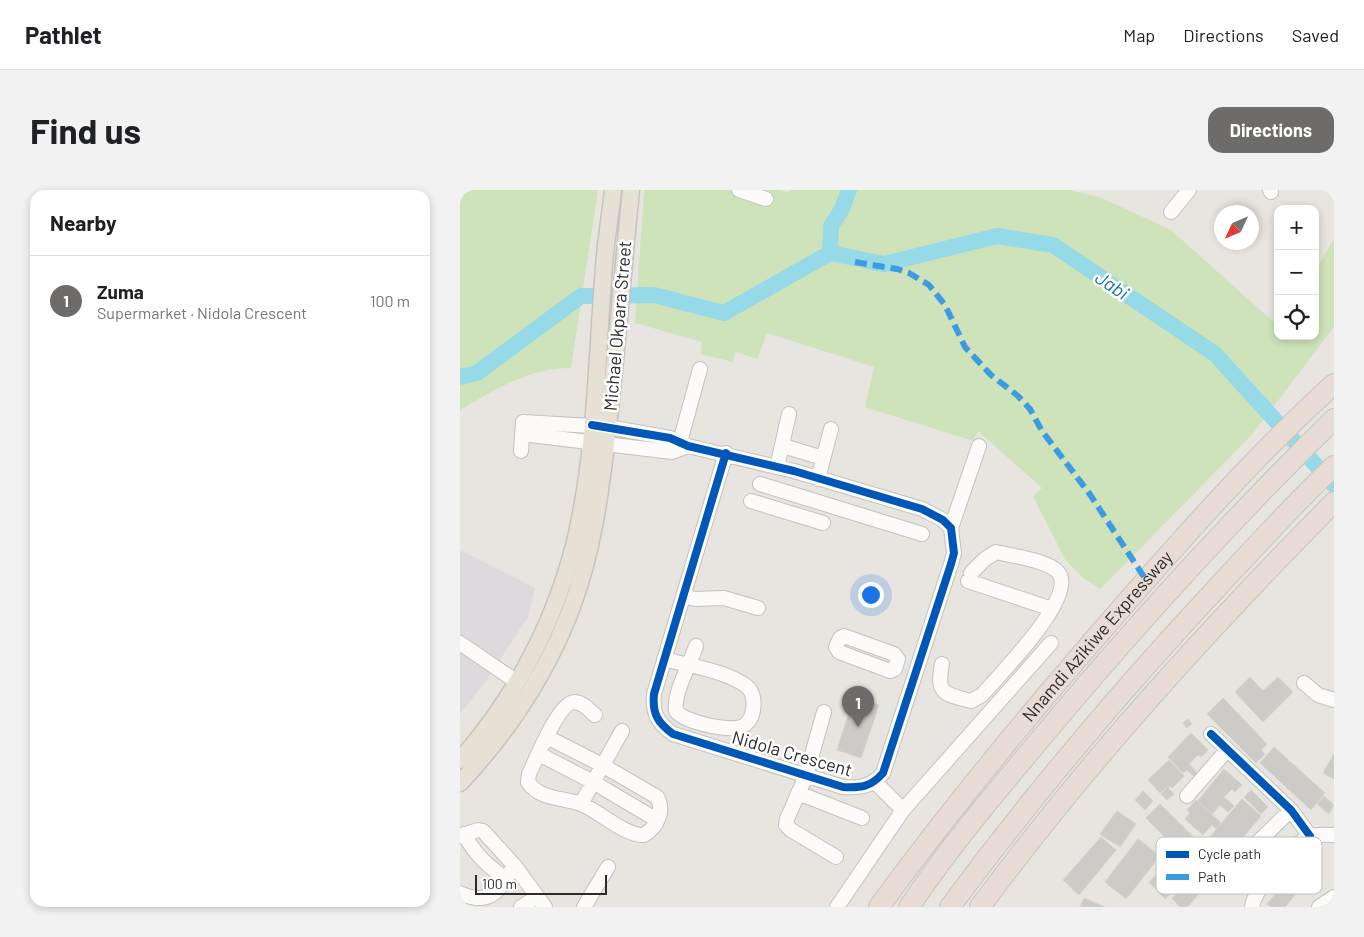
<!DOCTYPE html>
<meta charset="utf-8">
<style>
body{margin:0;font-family:Barlow,sans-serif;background:#f2f2f2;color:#202124}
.controls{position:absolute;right:15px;top:15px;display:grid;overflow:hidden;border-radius:10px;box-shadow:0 2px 8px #0003}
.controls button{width:45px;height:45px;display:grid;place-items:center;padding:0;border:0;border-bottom:1px solid #e0e0e0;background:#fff;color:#202124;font:25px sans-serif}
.compass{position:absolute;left:754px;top:15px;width:45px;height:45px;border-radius:50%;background:#fff;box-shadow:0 2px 8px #0003;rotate:226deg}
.scale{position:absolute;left:15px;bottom:12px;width:132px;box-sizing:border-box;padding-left:5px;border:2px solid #2b2b2b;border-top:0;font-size:14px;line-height:18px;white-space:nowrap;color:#2b2b2b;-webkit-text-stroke:4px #fff;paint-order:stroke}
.you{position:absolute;left:410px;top:404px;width:18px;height:18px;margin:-12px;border:4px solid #fff;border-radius:50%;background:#1a73e8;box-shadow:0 0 0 8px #1a73e833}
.badge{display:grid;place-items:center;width:32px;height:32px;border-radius:50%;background:#6d6c6a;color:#fff;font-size:16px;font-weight:700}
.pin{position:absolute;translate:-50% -41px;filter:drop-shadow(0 1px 2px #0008)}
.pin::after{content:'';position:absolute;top:26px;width:18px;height:15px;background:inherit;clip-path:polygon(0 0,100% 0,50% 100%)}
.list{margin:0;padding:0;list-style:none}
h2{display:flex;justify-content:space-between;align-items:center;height:65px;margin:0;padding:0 20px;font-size:21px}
h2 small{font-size:16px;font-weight:400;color:#757577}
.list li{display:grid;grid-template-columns:32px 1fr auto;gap:15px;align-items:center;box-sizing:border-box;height:90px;padding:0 20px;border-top:1px solid #e0e0e0}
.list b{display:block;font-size:19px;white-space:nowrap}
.list p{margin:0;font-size:16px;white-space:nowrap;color:#757577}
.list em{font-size:16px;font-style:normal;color:#757577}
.icon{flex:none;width:28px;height:28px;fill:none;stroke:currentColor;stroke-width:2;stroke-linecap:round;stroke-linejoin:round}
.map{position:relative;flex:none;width:874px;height:717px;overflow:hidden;border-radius:15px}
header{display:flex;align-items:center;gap:30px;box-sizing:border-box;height:70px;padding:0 25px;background:#fff;border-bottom:1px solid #e0e0e0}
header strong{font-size:24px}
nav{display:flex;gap:28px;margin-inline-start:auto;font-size:18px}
.intro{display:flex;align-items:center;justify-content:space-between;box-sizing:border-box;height:120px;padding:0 30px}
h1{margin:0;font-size:35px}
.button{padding:12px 22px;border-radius:15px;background:#6d6c6a;color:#fff;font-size:18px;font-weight:700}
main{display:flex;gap:30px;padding:0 30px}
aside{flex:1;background:#fff;border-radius:15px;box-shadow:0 2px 8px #0003}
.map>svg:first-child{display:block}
.industrial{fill:#dcdadc}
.green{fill:#cee3ba}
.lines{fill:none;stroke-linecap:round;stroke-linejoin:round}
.river{stroke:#96dae8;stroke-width:16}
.building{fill:#cdcbc7;stroke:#d3d1cd}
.minor-casing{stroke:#c2c2c1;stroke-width:16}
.major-casing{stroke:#c5c3c1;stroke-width:19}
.highway-casing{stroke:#c5c3c1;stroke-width:22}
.minor{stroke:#fcfbfa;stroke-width:14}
.major{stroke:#e6e1d4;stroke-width:16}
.highway{stroke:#e8dcd4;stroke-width:20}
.quiet{stroke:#3d9ce1;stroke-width:6;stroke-dasharray:12 6;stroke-linecap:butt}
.cycleway-casing{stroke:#fff;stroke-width:11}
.cycleway{stroke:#0057b8;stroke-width:8}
.labels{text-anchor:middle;stroke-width:5;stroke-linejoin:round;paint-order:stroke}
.street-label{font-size:18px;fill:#2b2b2b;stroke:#fff}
.water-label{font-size:19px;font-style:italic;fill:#117699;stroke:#fff}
.key{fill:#fff;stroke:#bfbfbf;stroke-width:1}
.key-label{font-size:14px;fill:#2b2b2b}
</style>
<header>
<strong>Pathlet</strong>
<nav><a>Map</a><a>Directions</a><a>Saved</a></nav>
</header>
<div class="intro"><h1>Find us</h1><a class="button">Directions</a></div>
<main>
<aside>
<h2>Nearby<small></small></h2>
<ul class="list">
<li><span class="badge">1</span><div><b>Zuma</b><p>Supermarket · Nidola Crescent</p></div><em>100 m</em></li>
</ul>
</aside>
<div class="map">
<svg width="874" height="717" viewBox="0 0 874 717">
<rect width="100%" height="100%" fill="#e8e5e0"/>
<path class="industrial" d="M0,360L75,398L68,427L26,491L0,524Z"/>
<path class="green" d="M0,0H138L111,178C69,178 36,199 0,220Z
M184,0H319L327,2L332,0H609L642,8L711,40L818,136V146H855V81L874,49V137L791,246L640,399L623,388L606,371L573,306L582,298L518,241L513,251L405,217L414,177L307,143L297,169L275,162L273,172L241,164L242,152L175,133Z"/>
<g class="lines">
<path class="river" d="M370,63L424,74L537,46L593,55L755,164L874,295
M370,63L371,36L382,19L389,0
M0,187L17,183L121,106L194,105L264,123L370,63"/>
</g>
<path class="building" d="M790,487L803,501L818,487L833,502L803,532L775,502Z
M394,507L419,515L401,568L377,560Z
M763,508L807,554L801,560L805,564L796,573L747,524Z
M728,529L732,534L727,538L723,533Z
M731,543L748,560L741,567L738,565L729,574L739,585L736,588L727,580L723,583L708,567Z
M814,557L865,603L851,620L800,573Z
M874,564V589L863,583Z
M709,570L724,586L712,598L709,595L700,603L688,590Z
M764,579L782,595L775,602L772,599L764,607L774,616L768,622L760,615L752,624L738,611Z
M709,596V599L714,604L707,610L701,604Z
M791,600L808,617L801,624L784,607Z
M683,601L693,611L685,620L675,610Z
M864,606L874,615L869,624L857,614Z
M782,609L801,626L774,658L777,660L769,669L754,656L757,653L750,647Z
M736,610L761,633L756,639L752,635L743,645L725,629L730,623L727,620Z
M700,614L776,689L762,704L686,628Z
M657,621L676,634L660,657L640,644Z
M641,647L656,660L619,705L603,690Z
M678,649L700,666L666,709L645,692Z
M710,673L726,690L705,709L689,692Z
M836,679L848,689L825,717H811L807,714Z
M730,690L741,702L727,717H720L712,708Z
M624,708L645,717H620Z"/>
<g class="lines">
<g class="minor-casing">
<path id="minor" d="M279,0L306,9
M810,0L811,2
M711,22L729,0
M62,244L212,262L228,256
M220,252L240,179
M323,256L363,268
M61,261L63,232L148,237L210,248L228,256L334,281L462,319L483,330L491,338L494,363L491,374L423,583C411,597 401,598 383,597L213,544C198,533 192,524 194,504L266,263
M317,277L329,224
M358,289L371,239
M300,294L462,344
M291,311L363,333
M491,338L519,256
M508,391L592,419
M223,406L235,409L264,408L298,418
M384,446L434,464L438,469L435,479L430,481L379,462L376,457L380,448Z
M0,453L57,492
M204,469C230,476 263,480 285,495C297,503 296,526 285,535C273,544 224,532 216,521C213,504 230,474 236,456
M482,474C476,504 484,504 511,511L522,505C538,486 619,406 598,382C587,370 552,366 536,362L525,369L511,383
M844,493L858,505L874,510
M364,522L346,586L327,629L326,635L331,640L376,667
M751,544L831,620L850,646
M87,547L142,575L197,607C205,621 197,637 184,645C165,646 139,621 121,614C102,607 80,610 68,592L69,584C76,570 99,511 115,512C124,513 129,520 135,525
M79,564L133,592L197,630
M415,592L443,620
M338,603L402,628
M727,606L767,560
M121,614L162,541
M4,644C14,663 29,678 47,689
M0,646L18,640L23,641L54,675L85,717
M798,652L831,620
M0,703C30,717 40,701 54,675
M61,717L77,707
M124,717L148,677
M377,717L443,620L591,453
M792,717C794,699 834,652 851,646C857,644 867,645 874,645
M859,717L874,707"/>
</g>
<g class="major-casing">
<path id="major" d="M0,570C57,506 98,426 117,343C137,252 137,157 145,64C147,43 151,21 153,0
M0,593C47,543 85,486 110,422C133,363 141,300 148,237C157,158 163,79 171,0"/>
</g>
<g class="highway-casing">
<g id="highway">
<path id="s1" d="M419,717C494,614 575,517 659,421C727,343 797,264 874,194"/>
<path d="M449,717C489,657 536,602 582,547C674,437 771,330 874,229"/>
<path d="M490,717C572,606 660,502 754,401C793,359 832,316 874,276"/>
<path d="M520,717C627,572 748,440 874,312"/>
</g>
</g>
<use href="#minor" class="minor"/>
<use href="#major" class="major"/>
<use href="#highway" class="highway"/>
<path class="quiet" d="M395,72L437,79L449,83L469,95L485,115L505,157L531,185L558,206L570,219L582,241L629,303L686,390"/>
<g class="cycleway-casing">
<path id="cycleway" d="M132,235L210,248L228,256L334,281L462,319L483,330L491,338L494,363L491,374L423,583C411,597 401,598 383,597L213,544C198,533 192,524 194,504L266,263
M751,544L831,620L850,646"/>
</g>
<use href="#cycleway" class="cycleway"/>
</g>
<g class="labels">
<g class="street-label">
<text transform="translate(158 136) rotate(-85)" y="6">Michael Okpara Street</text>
<text dy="6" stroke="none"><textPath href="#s1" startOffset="348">Nnamdi Azikiwe Expressway</textPath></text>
<text transform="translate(332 564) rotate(16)" y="6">Nidola Crescent</text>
</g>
<g class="water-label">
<text transform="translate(652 95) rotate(34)" y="7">Jabi</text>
</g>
</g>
<rect x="696" y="647" width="166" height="57" rx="8" class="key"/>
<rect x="706" y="661" width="23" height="7" fill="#0057b8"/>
<rect x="706" y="684" width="23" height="6" fill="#3d9ce1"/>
<g class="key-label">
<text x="738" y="669">Cycle path</text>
<text x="738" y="692">Path</text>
</g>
</svg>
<div class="controls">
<button>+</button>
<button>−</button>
<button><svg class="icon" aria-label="locate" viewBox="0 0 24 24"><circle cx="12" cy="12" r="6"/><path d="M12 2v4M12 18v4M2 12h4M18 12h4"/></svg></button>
</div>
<svg class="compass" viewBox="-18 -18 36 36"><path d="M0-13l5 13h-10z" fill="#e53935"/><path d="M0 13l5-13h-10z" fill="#757577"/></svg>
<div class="scale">100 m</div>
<div class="you"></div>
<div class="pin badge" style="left:398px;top:537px">1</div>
</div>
</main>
